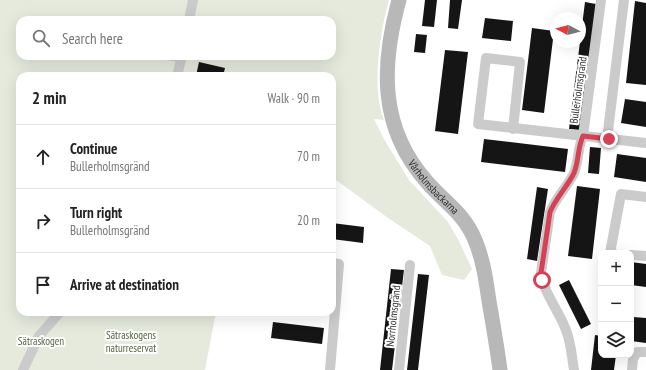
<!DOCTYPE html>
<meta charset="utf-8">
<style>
body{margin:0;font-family:"PT Sans Narrow",sans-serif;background:#f6f6f6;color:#222}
.controls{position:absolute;right:12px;bottom:12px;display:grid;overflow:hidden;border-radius:8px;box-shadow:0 4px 16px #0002}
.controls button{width:36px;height:36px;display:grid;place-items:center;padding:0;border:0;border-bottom:1px solid #e0e0e0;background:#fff;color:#222;font:20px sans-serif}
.compass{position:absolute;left:550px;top:12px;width:36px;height:36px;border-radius:50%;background:#fff;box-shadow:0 4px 16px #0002;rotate:277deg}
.stop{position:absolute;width:12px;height:12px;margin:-9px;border:3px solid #d54155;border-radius:50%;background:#fff}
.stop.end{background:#d54155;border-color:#fff;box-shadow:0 1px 4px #0008}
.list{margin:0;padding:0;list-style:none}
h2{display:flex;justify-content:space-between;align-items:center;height:52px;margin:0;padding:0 16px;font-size:17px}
h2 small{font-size:13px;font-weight:400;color:#767676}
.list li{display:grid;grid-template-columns:26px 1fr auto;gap:12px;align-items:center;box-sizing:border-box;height:64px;padding:0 16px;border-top:1px solid #e0e0e0}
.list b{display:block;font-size:15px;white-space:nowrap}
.list p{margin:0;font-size:13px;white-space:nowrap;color:#767676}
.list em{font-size:13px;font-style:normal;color:#767676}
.icon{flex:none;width:22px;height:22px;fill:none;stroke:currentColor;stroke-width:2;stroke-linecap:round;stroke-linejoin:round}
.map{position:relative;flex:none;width:646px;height:370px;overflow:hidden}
.search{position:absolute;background:#fff;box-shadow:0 4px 16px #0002;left:16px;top:16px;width:320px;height:44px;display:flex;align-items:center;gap:10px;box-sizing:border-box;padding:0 14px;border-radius:12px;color:#767676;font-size:15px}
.panel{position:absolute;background:#fff;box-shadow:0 4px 16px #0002;left:16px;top:72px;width:320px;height:244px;border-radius:12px}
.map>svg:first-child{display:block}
.green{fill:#e5eadd;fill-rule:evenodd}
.building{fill:#151515}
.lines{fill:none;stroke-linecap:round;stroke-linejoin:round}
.lane{stroke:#cbcbcb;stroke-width:5}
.street{stroke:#cbcbcb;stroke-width:10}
.secondary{stroke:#b8b8b8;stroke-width:15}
.route{stroke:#d54155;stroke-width:5}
.labels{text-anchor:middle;stroke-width:4;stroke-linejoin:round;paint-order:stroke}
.street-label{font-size:11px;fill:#2e2e2e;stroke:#fff}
.park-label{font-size:11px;fill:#546640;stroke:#fff}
</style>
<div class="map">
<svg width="646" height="370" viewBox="0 0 646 370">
<rect width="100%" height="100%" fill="#fff"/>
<path class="green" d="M0,0H389C380,32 371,89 384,120L374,119L384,139L409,180L448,222L459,241L472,269L464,280L442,275L430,246L388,218L332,177V76H20V312H216L205,370H0ZM20,20H332V56H20Z"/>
<path class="building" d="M425,0H437L434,27L422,26Z
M450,0H462L458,29L448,28Z
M635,1L646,3V85L626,83Z
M585,2L596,4L581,130L569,129Z
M485,18L513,21L511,41L482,38Z
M532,28L554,31L544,113L522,110Z
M416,34L427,35L425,53L414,52Z
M445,50L468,52L458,134L435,131Z
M199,62L225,68L223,76H196Z
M625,99L646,102V127L621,123Z
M484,139L568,149L565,172L481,162Z
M590,147L601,148L599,174L588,173Z
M617,154L646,158V182L614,177Z
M577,186L600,189L592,259L568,256Z
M537,187L548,189L537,261L527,259Z
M332,223L364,227L363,243L332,239Z
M631,262L646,264V287L631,285Z
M391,269L404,270L392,370H380Z
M418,274L429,275L418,370H407Z
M569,280L591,324L581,329L559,285Z
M633,317L646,318V343L631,341Z
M273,322L324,328L322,344L271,338Z
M595,335L601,336V355H616L614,370H591Z"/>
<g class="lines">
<path class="lane" d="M158,56L181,60"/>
<path class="street" d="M189,20L193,0
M177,76L182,56
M513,129L520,62L486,58L478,124L646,143
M609,139L608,131L624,0
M613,253H610L621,194L646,197
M631,255L646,256
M23,370L39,336L60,312
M330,370L339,264L332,263
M399,370L410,265
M574,370C572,358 571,344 567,333C561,313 544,295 541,273L550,212C556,198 566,188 573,175C579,164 577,149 583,136L601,0
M632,370L633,359L637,352H646"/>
<path class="secondary" id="s1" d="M399,0C381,66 379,128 427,182C445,203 464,213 475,240C483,259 486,280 489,301C493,324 497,347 500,370"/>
</g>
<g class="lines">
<path class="route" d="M542,280L541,273L550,212C556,198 566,188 573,175C579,164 577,149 583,136L609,139"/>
</g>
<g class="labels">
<g class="street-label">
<text transform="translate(578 90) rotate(-82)" y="4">Bullerholmsgränd</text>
<text dy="4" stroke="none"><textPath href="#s1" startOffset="201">Vårholmsbackarna</textPath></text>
<text transform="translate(393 316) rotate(-84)" y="4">Norrholmsgränd</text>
</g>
<g class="park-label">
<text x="131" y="339">Sätraskogens<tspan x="131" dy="13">naturreservat</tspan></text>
<text x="41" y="345">Sätraskogen</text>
</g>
</g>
</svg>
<div class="controls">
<button>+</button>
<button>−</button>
<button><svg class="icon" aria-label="layers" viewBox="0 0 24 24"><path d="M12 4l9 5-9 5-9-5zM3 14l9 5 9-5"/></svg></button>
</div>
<svg class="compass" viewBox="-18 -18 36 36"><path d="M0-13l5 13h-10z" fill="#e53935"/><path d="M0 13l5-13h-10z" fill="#767676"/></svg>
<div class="stop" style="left:542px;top:280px"></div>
<div class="stop end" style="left:609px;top:139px"></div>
<div class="search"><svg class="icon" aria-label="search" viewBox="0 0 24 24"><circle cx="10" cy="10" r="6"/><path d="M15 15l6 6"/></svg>Search here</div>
<section class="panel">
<h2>2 min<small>Walk · 90 m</small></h2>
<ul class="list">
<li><svg class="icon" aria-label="ahead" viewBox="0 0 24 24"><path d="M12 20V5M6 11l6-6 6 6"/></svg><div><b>Continue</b><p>Bullerholmsgränd</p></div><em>70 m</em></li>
<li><svg class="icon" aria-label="right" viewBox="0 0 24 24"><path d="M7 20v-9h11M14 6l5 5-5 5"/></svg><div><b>Turn right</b><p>Bullerholmsgränd</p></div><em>20 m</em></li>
<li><svg class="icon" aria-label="arrive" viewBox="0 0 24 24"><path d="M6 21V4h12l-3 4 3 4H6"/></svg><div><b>Arrive at destination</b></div></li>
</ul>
</section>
</div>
